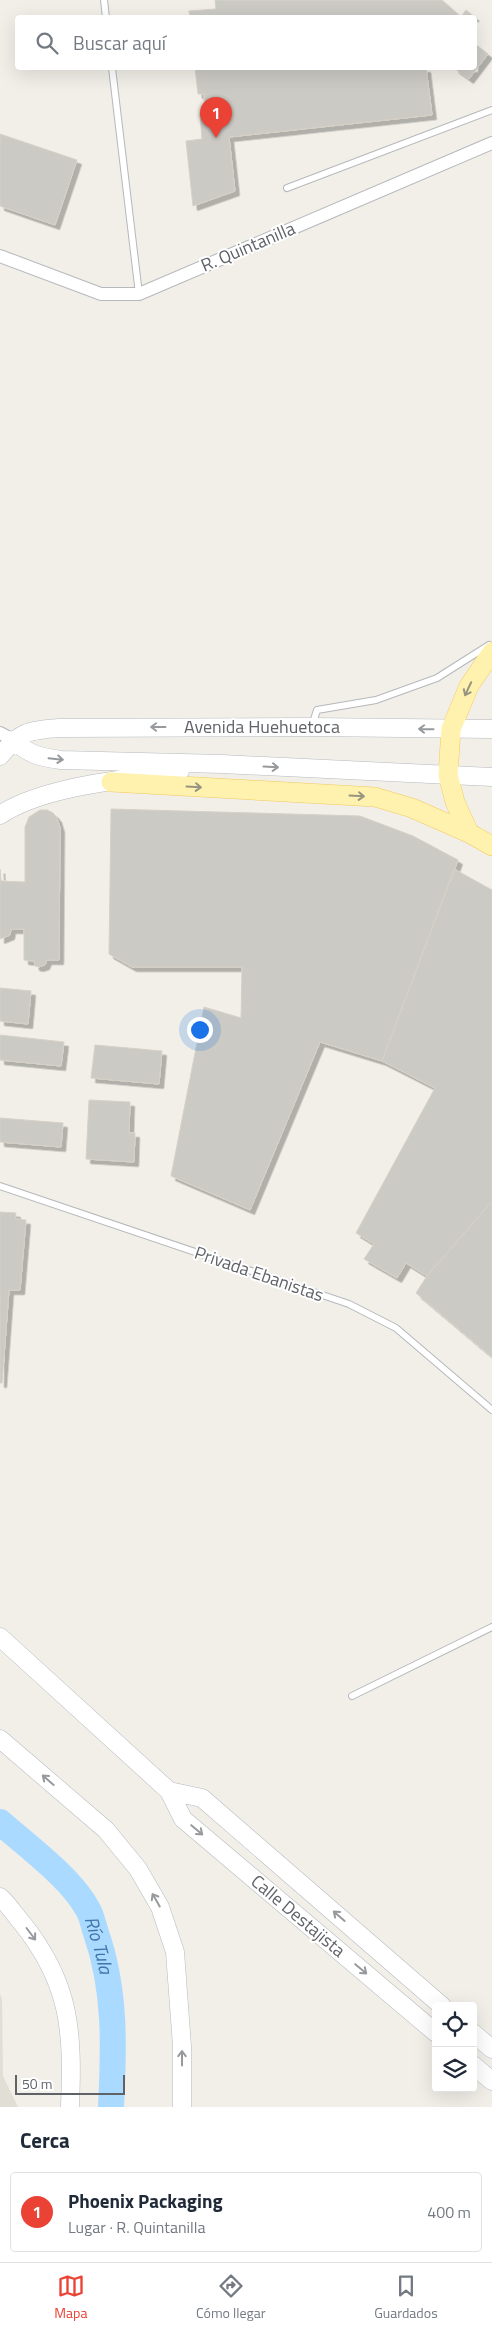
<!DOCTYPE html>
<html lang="es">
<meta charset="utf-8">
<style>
body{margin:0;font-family:"Titillium Web",sans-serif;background:#f2f2f3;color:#1f2937}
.controls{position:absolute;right:15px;bottom:15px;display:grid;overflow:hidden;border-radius:5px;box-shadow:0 5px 20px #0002}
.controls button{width:45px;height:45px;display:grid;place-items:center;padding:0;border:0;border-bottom:1px solid #e0e1e3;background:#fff;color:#1f2937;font:25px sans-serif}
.scale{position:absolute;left:15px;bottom:12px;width:110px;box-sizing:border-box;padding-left:5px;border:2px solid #5f6368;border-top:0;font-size:14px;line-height:18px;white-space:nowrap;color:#5f6368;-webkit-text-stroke:4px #fff;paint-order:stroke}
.you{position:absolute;left:199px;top:1029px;width:18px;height:18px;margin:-12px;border:4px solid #fff;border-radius:50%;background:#1a73e8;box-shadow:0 0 0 8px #1a73e833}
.badge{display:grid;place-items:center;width:32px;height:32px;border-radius:50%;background:#ea4335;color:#fff;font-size:16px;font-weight:700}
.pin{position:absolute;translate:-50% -41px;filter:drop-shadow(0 1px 2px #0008)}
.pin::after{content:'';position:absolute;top:26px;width:18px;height:15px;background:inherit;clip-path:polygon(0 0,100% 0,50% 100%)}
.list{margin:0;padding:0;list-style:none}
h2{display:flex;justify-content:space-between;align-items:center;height:65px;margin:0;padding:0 20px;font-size:21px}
h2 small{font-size:16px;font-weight:400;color:#747a83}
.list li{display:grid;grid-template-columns:32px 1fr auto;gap:15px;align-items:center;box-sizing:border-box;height:80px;margin:0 10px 10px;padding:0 10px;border:1px solid #e0e1e3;border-radius:5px}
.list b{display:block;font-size:19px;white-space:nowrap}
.list p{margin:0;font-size:16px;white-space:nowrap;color:#747a83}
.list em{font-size:16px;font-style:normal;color:#747a83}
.icon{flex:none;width:28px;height:28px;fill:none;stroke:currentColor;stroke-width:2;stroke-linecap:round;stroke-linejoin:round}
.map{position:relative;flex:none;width:492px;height:2107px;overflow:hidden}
.search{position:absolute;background:#fff;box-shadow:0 5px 20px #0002;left:15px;right:15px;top:15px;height:55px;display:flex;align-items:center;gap:12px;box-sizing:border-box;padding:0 18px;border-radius:5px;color:#747a83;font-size:19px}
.sheet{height:155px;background:#fff}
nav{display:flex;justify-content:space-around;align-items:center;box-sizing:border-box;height:70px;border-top:1px solid #e0e1e3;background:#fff;font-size:14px;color:#747a83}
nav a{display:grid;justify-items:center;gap:2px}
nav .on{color:#ea4335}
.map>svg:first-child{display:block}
.education{fill:#e1ded6}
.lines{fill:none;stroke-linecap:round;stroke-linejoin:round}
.river{stroke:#aadaff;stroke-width:26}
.building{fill:#cccac5;stroke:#d6d1c6;filter:url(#shadow)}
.lane-casing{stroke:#b5b8bc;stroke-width:8}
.street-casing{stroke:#b5b8bc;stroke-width:14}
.secondary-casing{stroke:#b6babf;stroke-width:19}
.primary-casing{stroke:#f2c960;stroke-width:20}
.lane{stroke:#fff;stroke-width:6}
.street{stroke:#fff;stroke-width:12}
.secondary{stroke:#fff;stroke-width:18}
.primary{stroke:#fff2af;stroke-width:19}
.oneway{stroke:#979581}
.oneway2{stroke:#979a9d}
.labels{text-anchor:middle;stroke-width:4;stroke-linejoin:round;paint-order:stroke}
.street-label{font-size:18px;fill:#5f6368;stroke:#fff}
.water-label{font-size:19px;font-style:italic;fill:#4174aa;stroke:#fff}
</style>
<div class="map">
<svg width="492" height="2107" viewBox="0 0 492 2107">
<defs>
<filter id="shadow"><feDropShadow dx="4.5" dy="4.5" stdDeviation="0" flood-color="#0004"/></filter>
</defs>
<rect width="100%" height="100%" fill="#f1efe8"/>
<path class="education" d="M0,1994L2,1999L3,2076L18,2107H0Z"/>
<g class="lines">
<path class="river" id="s1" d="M0,1822C26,1845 71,1878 87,1908C92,1915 93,1925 96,1933C116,1990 114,2048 111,2107"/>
</g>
<path class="building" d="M215,0H442L461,17L466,10L475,17L190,18L189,11L216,9Z
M474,43L488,54L469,79L454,68H474Z
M195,68H426L432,115L229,137L235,191L193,206L186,141L202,139L200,113H206L204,94H198Z
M0,134L77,160L55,225L0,206Z
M111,809L360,816L413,836L458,860L382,1061L320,1042L250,1210L171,1176L204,1007L241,1018L242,967H132L109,954Z
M40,810H47L53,813L57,818L60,828L59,960H47L45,965L39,967L35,966L34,961L24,960V929H11L10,935L0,939V869L1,881L25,882V827L29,817Z
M454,869L492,890V1201L427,1276L406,1263L397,1278L364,1259L374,1244L356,1233L435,1088L382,1061Z
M0,988L31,991L28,1024L0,1021Z
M0,1035L64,1042L61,1066L0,1060Z
M95,1045L162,1051L159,1084L91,1078Z
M89,1100L130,1102L129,1133H135L134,1162L86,1159Z
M0,1118L63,1123L61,1147L0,1142Z
M492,1201V1357L416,1293L427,1276Z
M0,1212L16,1213L15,1219L26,1220L20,1290H9L2,1383H0Z"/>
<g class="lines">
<g class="lane-casing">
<path id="lane" d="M104,0L106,18
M112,68L139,294
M287,188L492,110
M312,726L317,710L376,700L437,678L489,645
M0,1186L349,1304L396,1328L492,1410
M352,1696L492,1627"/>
</g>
<g class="street-casing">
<path id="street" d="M0,256L101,294H139L492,143
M0,733L13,740"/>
</g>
<g class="secondary-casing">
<path id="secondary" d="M13,740C30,755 39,757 61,760L222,764L492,777
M0,756C20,732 28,730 59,728L312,727L492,729
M0,815C43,786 128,779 180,771
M0,1637L169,1791L183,1819L436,2033
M0,1739L106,1830L138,1869L160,1907L175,1952L182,2046V2107
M169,1791L202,1798L442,2006
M0,1897C8,1904 15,1915 22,1923C71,1984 73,2032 70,2107
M473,2033L492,2049
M473,2065L492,2081"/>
</g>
<g class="primary-casing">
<path id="primary" d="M492,652L469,686L451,729L448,775L455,802L469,833L492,846
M111,782L375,797L412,808L469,833"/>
</g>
<use href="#lane" class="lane"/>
<use href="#street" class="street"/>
<use href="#secondary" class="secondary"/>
<use href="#primary" class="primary"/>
</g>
<defs><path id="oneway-shaft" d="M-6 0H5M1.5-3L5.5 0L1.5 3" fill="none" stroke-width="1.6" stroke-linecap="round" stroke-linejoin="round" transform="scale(1.25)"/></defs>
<g class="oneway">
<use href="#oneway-shaft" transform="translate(468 689) rotate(115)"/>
<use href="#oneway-shaft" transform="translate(194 787) rotate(3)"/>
<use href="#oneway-shaft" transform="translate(357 796) rotate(3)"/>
</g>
<g class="oneway2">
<use href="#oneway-shaft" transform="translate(158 727) rotate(180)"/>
<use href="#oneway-shaft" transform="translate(426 729) rotate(-179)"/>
<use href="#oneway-shaft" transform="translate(56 759) rotate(6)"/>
<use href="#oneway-shaft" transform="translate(271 767) rotate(3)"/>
<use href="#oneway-shaft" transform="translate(48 1780) rotate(-139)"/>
<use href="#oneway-shaft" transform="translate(197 1830) rotate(40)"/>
<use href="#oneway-shaft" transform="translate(156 1900) rotate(-120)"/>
<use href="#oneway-shaft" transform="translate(339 1916) rotate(-139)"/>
<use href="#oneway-shaft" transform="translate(31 1934) rotate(53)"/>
<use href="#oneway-shaft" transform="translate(361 1969) rotate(40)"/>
<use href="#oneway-shaft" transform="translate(182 2058) rotate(-90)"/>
</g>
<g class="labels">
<g class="street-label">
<text transform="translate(248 247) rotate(-23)" y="6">R. Quintanilla</text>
<text x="262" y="733">Avenida Huehuetoca</text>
<text transform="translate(259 1274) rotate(19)" y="6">Privada Ebanistas</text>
<text transform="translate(298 1916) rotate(40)" y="6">Calle Destajista</text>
</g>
<g class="water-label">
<text dy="7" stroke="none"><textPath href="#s1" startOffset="162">Río Tula</textPath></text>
</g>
</g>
</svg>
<div class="controls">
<button><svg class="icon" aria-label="locate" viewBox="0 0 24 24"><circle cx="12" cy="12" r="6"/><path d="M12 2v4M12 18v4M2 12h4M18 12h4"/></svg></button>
<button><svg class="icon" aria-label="layers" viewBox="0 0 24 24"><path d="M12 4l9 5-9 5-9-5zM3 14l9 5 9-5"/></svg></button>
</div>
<div class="scale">50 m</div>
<div class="you"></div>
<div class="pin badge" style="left:216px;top:138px">1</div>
<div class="search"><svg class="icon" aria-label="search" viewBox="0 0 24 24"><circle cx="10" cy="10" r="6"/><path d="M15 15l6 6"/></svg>Buscar aquí</div>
</div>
<section class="sheet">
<h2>Cerca<small></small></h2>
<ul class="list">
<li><span class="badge">1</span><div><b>Phoenix Packaging</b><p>Lugar · R. Quintanilla</p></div><em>400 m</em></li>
</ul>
</section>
<nav>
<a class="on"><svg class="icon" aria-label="map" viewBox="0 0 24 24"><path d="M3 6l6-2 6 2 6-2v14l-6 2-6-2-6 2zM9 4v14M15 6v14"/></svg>Mapa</a>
<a><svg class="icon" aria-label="directions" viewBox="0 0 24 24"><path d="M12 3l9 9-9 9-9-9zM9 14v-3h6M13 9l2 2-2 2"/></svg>Cómo llegar</a>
<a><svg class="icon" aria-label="saved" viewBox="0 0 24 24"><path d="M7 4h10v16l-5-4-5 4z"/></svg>Guardados</a>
</nav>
